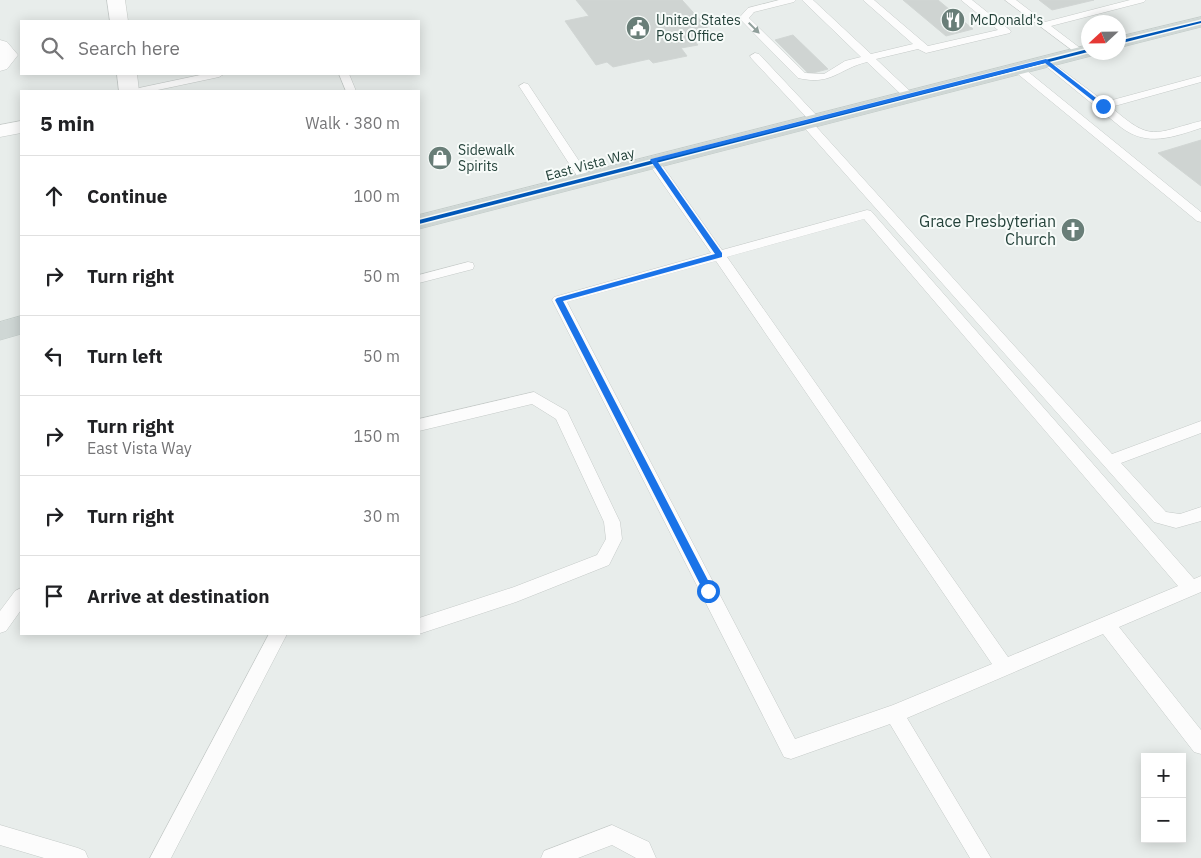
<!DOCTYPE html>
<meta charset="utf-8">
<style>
body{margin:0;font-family:"IBM Plex Sans",sans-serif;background:#f6f6f6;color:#202124}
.controls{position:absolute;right:15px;bottom:15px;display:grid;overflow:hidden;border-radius:0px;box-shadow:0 2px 12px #0003}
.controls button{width:45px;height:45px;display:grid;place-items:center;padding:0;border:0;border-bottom:1px solid #e0e0e0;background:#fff;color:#202124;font:25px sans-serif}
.compass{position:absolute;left:1081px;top:15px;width:45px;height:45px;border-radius:50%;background:#fff;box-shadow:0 2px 12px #0003;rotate:248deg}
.stop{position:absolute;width:15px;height:15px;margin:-11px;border:4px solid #1a73e8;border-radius:50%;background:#fff}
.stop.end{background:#1a73e8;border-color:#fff;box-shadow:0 1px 5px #0008}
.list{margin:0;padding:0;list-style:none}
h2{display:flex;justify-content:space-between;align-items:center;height:65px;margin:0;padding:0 20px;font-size:21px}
h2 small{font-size:16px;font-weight:400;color:#757577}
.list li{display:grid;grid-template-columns:32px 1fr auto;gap:15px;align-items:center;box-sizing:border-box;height:80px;padding:0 20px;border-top:1px solid #e0e0e0}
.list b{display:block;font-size:19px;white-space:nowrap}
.list p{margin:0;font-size:16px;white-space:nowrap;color:#757577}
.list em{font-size:16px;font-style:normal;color:#757577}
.icon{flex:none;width:28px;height:28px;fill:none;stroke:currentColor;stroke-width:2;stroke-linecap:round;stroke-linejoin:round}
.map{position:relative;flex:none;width:1201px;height:858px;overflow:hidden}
.search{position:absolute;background:#fff;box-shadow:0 2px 12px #0003;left:20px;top:20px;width:400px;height:55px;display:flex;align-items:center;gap:12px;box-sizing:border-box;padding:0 18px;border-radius:0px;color:#757577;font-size:19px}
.panel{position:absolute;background:#fff;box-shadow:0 2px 12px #0003;left:20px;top:90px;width:400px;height:545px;border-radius:0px}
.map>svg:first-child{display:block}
.building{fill:#cfd4d2;stroke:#d1d6d4}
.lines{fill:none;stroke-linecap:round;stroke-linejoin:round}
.service-casing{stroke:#c5cac8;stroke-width:1}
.minor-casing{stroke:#c5cac8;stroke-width:1}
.primary-casing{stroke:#c3ccc9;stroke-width:1}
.service{fill:#fcfcfc;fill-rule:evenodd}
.minor{fill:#fcfcfc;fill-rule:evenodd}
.primary{fill:#cfd7d5;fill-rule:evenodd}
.cycleway-casing{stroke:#f7fbf9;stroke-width:3}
.cycleway{fill:#0057b8;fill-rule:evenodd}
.oneway{fill:#909f9b}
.route{fill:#1a73e8}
.labels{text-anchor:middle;stroke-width:4;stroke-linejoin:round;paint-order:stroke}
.far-poi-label{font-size:14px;fill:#24423a;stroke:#f7fbf9;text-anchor:start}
.far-street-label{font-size:14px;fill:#24423a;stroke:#f7fbf9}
.poi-label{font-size:16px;fill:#24423a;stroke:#f7fbf9;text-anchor:end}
</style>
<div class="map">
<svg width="1201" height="858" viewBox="0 0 1201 858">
<rect width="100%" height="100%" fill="#e8edeb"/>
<path class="building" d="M576,0H682L713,34L693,39L698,45L681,48L687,56L653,63L649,59L613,67L607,62L596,65L565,21L589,16Z
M903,0H938L973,29L946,36Z
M1039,0H1094L1052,10Z
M793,35L828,69L809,74L775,40Z
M1201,140V186L1158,153Z"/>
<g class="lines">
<g class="service-casing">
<path id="service" d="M779,0H796L794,2L754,12L749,18L805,73L824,74L845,61L861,57L802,0H813L871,54L913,44L863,0H874L928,46L998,30L961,0H972L1011,31L1010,33L926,53L918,49L876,59L913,94L914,96L909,99L905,98L867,62C838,69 832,86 798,78L739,18L748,8Z
M1005,0H1016L1045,22L1130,0H1146L1144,2L1051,26L1084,51L1085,53L1080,56Z
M755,53L759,54L819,118L821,120L819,122H812L1112,454L1201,421V433L1121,463L1166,512L1180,514L1201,507V521L1176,528L1154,522L801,124L799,122L801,120L808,119L751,58L750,56Z
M1046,58L1105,102L1201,76V82L1111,107C1152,143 1153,133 1201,121V128C1173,137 1148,147 1122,128L1042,63L1041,61L1042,59Z
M1017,65L1021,66L1201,212V222L1197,221L1013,70L1012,68Z
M205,74H224L219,77L153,91H134L139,88Z
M339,74H349L356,91H346Z
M524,83L528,84L591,179L589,182L585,183L579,179L519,86Z
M653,157L657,158L722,250L867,210L871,211L1194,579L1201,576V592L1119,627L1201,730V754L1194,752L1103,634L907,718L991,858H970L890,724L791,759L784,757L552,300L554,297L711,253L647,161ZM864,219L1178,586L1008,657L727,257ZM716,261L992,664L893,705L795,739L567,302Z
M468,262L473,263L474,266L473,269L419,283V275Z
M534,392L567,411L620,522L622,539L609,565L516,602L419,634H418L419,618L514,587L597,555L606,539L604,522L556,419L532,404L419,431V419Z
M21,588V610L6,631L0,633V611L15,591Z
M269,634H287L171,858H150Z
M0,825L78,848L85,851L88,858H44L0,845Z
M612,825L649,842L656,858H636L612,845L578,858H541L544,851Z"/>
</g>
<g class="minor-casing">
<path id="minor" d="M107,0H125L128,21H110Z
M0,40L7,42L18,55L7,69L0,71Z
M117,74H137L139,91H119Z
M21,121V133L0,137V125Z"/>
</g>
<g class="primary-casing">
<path id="primary" d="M1201,17V27L1118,48V37Z
M1088,45V52H1096L1095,55L419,229V215Z
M21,316V334L0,340V322Z"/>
</g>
<use href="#service" class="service"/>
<use href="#minor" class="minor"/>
<use href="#primary" class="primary"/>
<g class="cycleway-casing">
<path id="cycleway" d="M1201,21V23L1118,44V41Z
M1088,49V52L419,224V220Z"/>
</g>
<use href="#cycleway" class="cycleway"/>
</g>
<defs><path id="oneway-solid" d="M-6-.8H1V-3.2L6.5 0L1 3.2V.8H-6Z" transform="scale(1.25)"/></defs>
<use class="oneway" href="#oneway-solid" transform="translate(754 28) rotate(45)"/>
<path class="route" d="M1046,59L1105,105V107H1101L1045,63L657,161L722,253V257L563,301L712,588V594H705L555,300L557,298L715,254L650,160L651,159Z"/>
<defs>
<g id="restaurant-disc" transform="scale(1.25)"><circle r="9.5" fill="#697e78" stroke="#f7fbf9"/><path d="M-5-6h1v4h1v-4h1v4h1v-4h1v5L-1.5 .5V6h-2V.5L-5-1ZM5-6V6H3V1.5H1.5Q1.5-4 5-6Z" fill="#fff"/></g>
<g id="civic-disc" transform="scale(1.25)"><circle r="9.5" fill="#697e78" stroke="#f7fbf9"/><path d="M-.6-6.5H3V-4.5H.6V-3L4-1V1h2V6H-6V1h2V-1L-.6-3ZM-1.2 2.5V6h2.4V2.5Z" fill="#fff"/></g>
<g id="shop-disc" transform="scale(1.25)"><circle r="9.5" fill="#697e78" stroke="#f7fbf9"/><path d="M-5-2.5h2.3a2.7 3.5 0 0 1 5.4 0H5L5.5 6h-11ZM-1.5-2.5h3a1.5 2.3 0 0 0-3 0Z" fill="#fff"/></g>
<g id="church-disc" transform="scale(1.25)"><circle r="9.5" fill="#697e78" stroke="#f7fbf9"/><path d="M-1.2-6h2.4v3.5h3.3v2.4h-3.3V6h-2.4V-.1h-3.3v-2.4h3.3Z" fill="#fff"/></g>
</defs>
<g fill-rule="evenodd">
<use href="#restaurant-disc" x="953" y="20"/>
<use href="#civic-disc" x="638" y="28"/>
<use href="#shop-disc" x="440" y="158"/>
<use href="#church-disc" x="1073" y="230"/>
</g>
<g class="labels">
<g class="far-poi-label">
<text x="656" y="25">United States<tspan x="656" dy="16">Post Office</tspan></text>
<text x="970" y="25">McDonald's</text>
<text x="458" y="155">Sidewalk<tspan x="458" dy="16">Spirits</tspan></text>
</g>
<g class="far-street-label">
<text transform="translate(590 164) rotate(-15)" y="5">East Vista Way</text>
</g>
<g class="poi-label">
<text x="1056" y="227">Grace Presbyterian<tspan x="1056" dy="18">Church</tspan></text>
</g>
</g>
</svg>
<div class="controls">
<button>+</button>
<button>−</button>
</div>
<svg class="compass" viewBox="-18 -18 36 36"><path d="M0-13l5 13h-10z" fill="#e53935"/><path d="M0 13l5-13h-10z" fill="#757577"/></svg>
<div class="stop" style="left:708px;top:591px"></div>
<div class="stop end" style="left:1103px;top:106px"></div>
<div class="search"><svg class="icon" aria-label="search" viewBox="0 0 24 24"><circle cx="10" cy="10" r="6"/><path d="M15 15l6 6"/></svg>Search here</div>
<section class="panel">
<h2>5 min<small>Walk · 380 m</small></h2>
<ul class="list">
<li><svg class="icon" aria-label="ahead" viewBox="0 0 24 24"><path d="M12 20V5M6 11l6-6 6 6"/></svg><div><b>Continue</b></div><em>100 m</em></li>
<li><svg class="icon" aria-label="right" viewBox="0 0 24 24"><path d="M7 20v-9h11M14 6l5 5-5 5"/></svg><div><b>Turn right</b></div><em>50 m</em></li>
<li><svg class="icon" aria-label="left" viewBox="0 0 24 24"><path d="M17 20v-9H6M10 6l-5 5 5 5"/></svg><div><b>Turn left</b></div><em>50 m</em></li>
<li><svg class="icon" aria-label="right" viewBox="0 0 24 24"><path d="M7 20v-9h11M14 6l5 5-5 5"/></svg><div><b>Turn right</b><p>East Vista Way</p></div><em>150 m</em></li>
<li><svg class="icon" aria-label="right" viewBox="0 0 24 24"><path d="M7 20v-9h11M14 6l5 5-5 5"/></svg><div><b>Turn right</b></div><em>30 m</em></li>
<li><svg class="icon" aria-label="arrive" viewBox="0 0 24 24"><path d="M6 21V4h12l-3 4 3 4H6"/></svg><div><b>Arrive at destination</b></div></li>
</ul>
</section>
</div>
